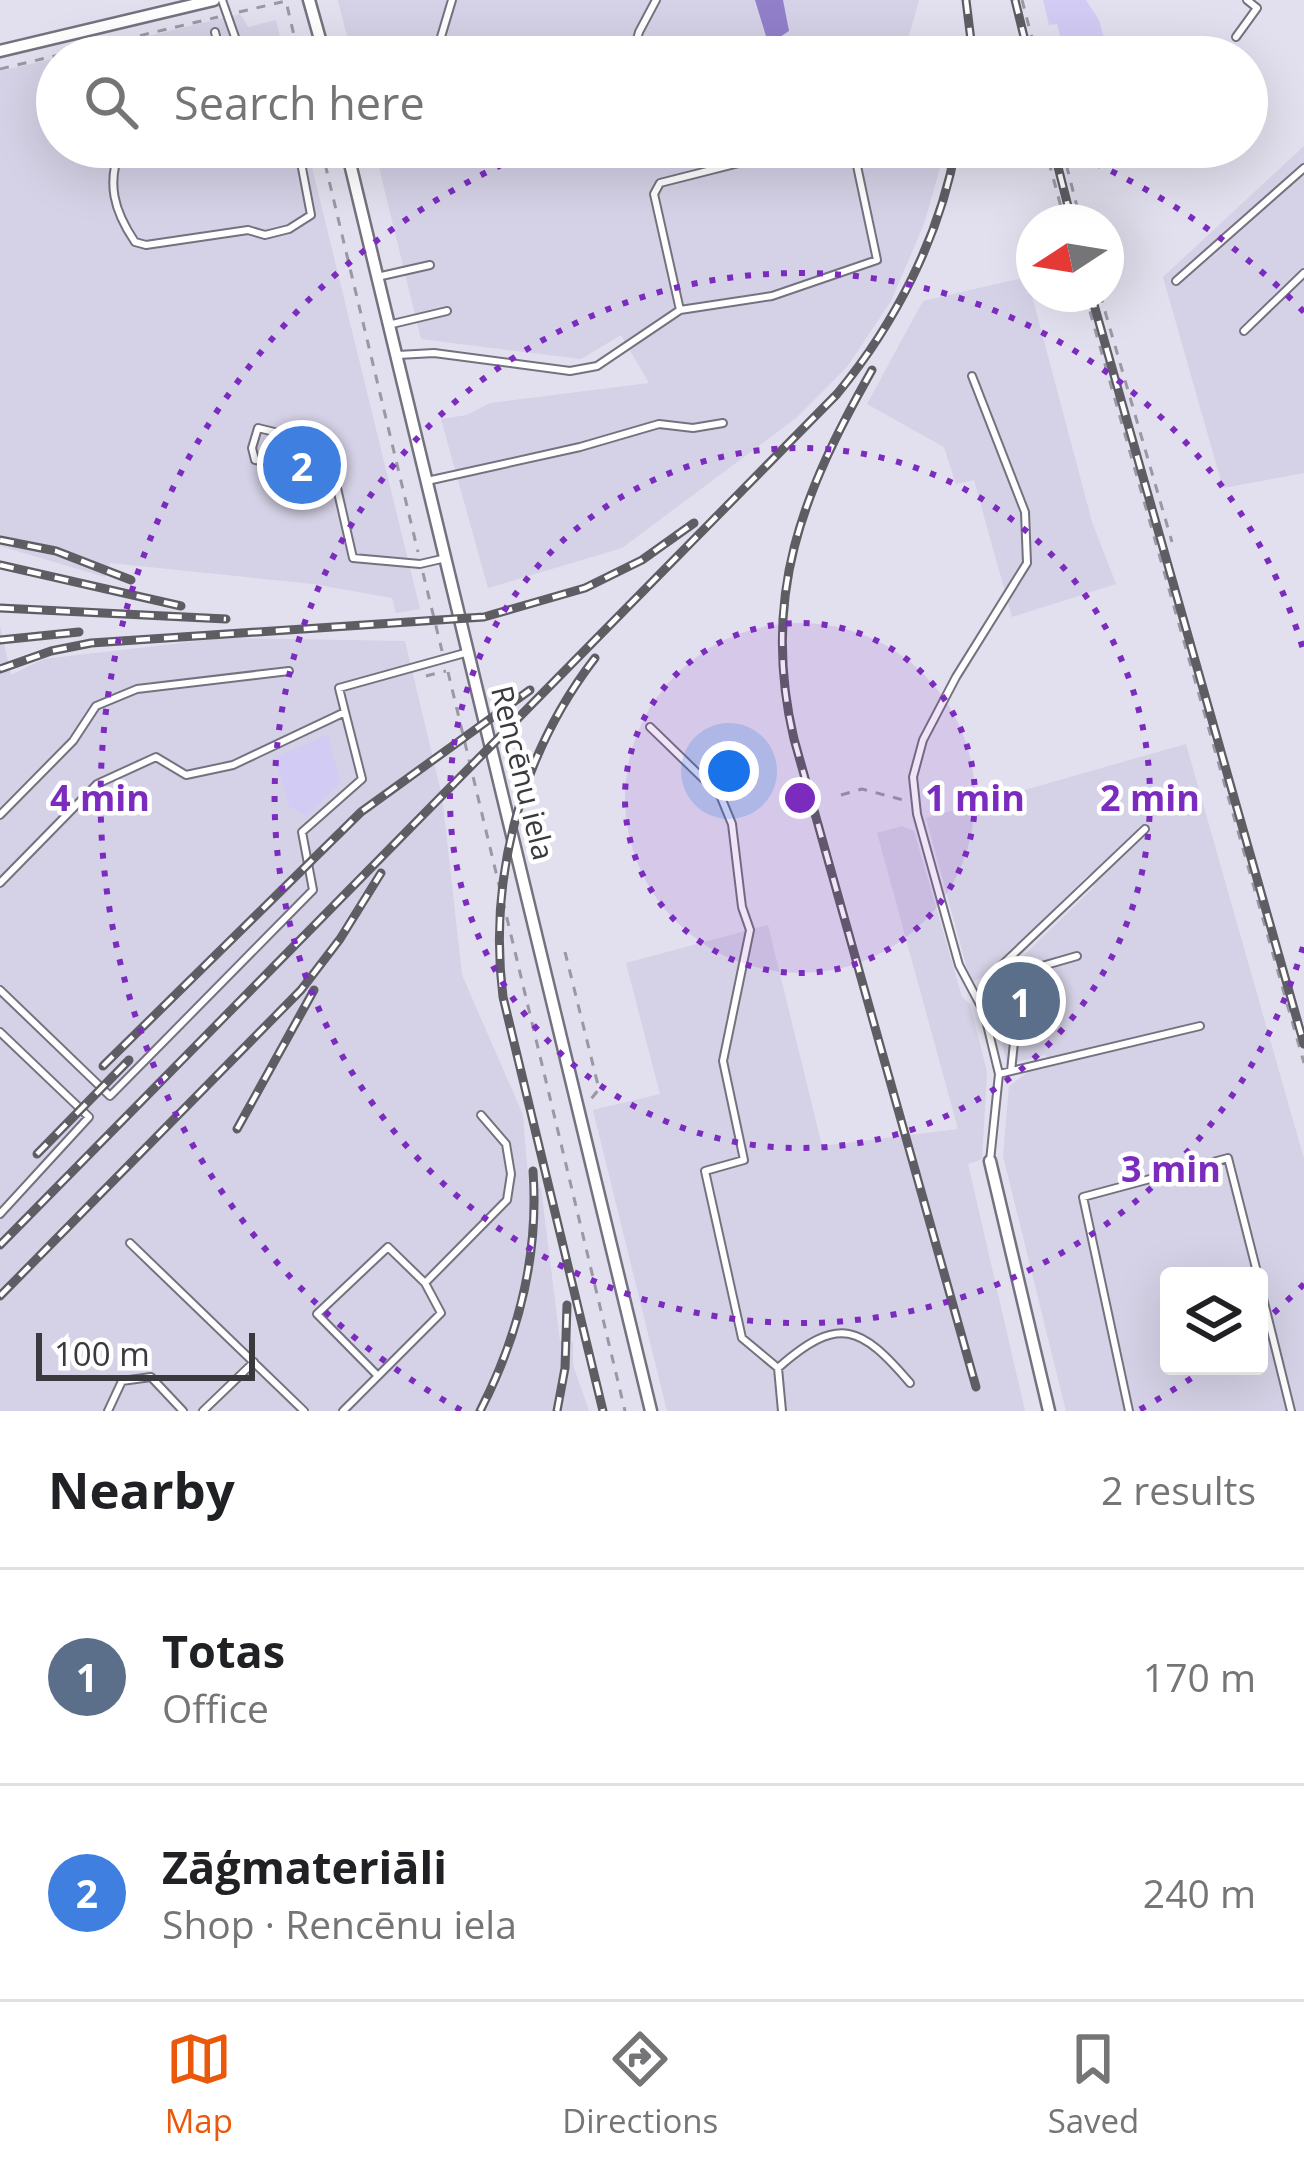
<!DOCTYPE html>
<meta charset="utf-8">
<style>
body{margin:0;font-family:"Open Sans",sans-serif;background:#f6f6f6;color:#202124}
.controls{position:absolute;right:36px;bottom:36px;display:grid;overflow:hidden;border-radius:12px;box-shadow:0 12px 48px #0002}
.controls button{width:108px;height:108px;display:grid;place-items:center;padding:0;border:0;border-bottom:3px solid #e0e0e0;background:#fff;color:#202124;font:60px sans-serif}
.compass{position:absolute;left:1016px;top:204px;width:108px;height:108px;border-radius:50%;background:#fff;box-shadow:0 12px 48px #0002;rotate:258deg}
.scale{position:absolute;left:36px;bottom:30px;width:219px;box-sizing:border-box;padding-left:12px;border:6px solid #3a393e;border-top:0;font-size:33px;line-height:42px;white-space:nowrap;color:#3a393e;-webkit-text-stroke:9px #fff;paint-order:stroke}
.you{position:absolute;left:729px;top:771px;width:42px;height:42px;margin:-30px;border:9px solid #fff;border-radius:50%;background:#1a73e8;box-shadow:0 0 0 18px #1a73e833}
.badge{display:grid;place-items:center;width:78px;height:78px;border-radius:50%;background:#ea580c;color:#fff;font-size:39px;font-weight:700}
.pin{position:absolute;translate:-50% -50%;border:6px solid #fff;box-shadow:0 3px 12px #0006}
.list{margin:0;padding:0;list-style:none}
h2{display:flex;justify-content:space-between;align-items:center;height:156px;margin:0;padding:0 48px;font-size:51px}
h2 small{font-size:39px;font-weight:400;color:#757577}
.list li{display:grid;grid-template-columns:78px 1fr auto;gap:36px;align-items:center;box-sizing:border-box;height:216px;padding:0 48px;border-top:3px solid #e0e0e0}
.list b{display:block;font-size:45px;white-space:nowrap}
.list p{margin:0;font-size:39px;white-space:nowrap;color:#757577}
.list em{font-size:39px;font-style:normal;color:#757577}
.icon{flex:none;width:66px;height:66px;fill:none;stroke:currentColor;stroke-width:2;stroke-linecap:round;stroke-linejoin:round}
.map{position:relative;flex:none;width:1304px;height:1411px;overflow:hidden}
.search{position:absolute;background:#fff;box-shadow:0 12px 48px #0002;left:36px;right:36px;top:36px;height:132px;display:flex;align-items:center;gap:30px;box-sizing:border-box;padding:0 42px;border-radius:66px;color:#757577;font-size:45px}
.sheet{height:588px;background:#fff}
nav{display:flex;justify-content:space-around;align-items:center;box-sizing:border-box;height:168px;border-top:3px solid #e0e0e0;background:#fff;font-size:33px;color:#757577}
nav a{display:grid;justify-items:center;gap:6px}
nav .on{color:#ea580c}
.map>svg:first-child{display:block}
.built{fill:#d5d1e6;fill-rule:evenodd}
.green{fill:#d2cbf4}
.water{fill:#917fca}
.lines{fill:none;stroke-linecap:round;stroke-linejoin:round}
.service-casing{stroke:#74727e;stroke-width:10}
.minor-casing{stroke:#74727e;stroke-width:15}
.path{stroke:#9a98a3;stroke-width:3;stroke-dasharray:9 9;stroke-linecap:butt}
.service{stroke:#fff;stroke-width:6}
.minor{stroke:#fff;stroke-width:10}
.rail-casing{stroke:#5e5d64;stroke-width:9}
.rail{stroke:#fff;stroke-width:4.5;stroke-dasharray:14;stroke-linecap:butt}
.ring{fill:none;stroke:#7b2cbf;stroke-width:6;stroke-dasharray:6 12}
.labels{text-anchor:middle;stroke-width:9;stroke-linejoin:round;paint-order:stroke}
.street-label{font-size:30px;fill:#3a393e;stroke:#fff}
.centre{fill:#7b2cbf;stroke:#fff;stroke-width:6}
.ring-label{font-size:36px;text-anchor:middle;font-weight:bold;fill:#7b2cbf;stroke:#fff;stroke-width:9;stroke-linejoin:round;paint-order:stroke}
</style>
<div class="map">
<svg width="1304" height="1411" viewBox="0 0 1304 1411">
<rect width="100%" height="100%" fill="#e2dfee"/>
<path class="built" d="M338,0H919L903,57H352Z
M240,14L248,27L276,20L285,57H61Z
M57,58V147H307L420,609L396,613L392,598L313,584L110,563L105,577L0,546V71Z
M1304,146V473L1223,488L1163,277Z
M374,147H946L924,224L891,301L847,367L796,418L622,548L488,588L441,419L467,415L490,403L649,383L621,335L581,359L421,339Z
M1027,277L1092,522L1116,584L1012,617L974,480L956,484L944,447L867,404L923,301Z
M0,626L11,675L44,659L224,638L405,641L442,796L462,975L523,1115L529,1189L541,1188L560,1341L573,1342V1365L589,1411H0Z
M1186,744L1304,1159V1411H1066L1003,1156L1009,1086L1031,1070L1049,1065L1046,1055L1007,1064L992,996L1007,989L1013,966L1094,887L1089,874L988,974L971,983L926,818ZM1169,1276H1259V1366H1169Z
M902,826L914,831L962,997L970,1004L987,1072L982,1159L968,1164L1025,1411H667L593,1110L660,1094L626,963L768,925L822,1146L958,1129L877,833Z"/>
<path class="green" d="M1043,0H1086L1099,20L1109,57H1066L1057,24L1049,25Z
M328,735L340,782L307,816L289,806L275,757Z"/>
<path class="water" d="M755,0H783L789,31L777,39L766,36Z"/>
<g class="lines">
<g class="service-casing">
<path id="service" d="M222,0L242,57
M215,32L221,57
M1236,37L1257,8L1247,0
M435,57L452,0
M632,57L639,32L656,0
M121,147C106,183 114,211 135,242L146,245L248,230L265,235L289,229L311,215L298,147
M377,277L430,265
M1176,281L1304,168
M680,310L654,194L660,183L802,147
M388,325L447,311
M1244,331L1304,273
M398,355L434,353L570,371L597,366L680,310L772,296L877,260L853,147
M972,376L1025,512L1027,563L956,677L923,740L913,777L917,814L959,965L984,1012L999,1074L990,1161
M308,449C295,470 277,463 255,460L252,448L258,428L299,438L308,449L329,453L353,558L420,564L446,558
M427,481L580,447L659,424L693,428L723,423
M650,727L720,795L732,824L742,907L750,930L723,1061L744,1160L705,1171L742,1338L778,1368
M0,815L73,741L96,706L137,689L289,671
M0,883L97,784L156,757L186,775L233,765L345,712L339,688L465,653
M997,979L1001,966L1145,829
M0,990L110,1096L313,890L302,832L362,779L345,712
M985,1010L997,979L1077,956
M0,1032L89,1117L0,1214
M1011,1071L1015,1033
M999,1074L1200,1026
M130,1243L304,1411
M1259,1282L1291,1411
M425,1283L507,1200L511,1174L506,1144L481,1115
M108,1411L122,1381L151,1377L183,1411
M203,1411L254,1362
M343,1411L441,1313L425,1283L388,1247L317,1314L378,1376
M782,1411L778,1368C839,1314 861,1326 910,1383
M1129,1411L1083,1197L1228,1158L1258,1276"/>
</g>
<g class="minor-casing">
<path id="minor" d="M309,0L325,57
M0,51L214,0
M346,147L651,1411
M990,1161L1049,1411"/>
</g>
<path class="path" d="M1022,0L1037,57
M239,12L286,1L299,57
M0,69L218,17
M321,147L418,552
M1062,147L1050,166L1065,222
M1062,148L1081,222
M1085,294L1304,1063
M1100,294L1172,542
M423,573L442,651
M448,672L625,1411
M426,676L446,671
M841,795L862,789L907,801
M565,952L599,1089L591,1099"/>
<use href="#service" class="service"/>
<use href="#minor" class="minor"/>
<g class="rail-casing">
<path id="rail" d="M966,0L973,57
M1015,0L1029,57
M1053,147L1072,222
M1091,294L1304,1044
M872,370C803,492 760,596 794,739L976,1387
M0,540L56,551L131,580
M0,565L181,606
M0,608L226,619
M0,640L79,632
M595,658C521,754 488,878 503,997L603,1411
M0,669L51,651L91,643L484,617L585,588L642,560L694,523
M103,1066L361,812L530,690
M237,1129L314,990
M37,1154L129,1060
M0,1245L837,394C895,324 940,236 956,147
M0,1296L301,990L340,939L381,873
M480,1411C518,1337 539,1255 533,1171
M557,1411L565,1368L567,1305"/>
</g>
<use href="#rail" class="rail"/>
</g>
<circle cx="800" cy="798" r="175" fill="#7b2cbf" fill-opacity=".12"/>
<g class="ring">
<circle cx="800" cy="798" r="175"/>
<circle cx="800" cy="798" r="350"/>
<path d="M1303 947A525 525 0 1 1 1303 649"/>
<path d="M1304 1284A700 700 0 0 1 1259 1326M1206 1368A700 700 0 0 1 1139 1410M461 1410A700 700 0 0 1 538 149M1062 149A700 700 0 0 1 1304 312"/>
</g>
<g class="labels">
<g class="street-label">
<text transform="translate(522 773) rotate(76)" y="10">Rencēnu iela</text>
</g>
</g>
<circle cx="800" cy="798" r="18" class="centre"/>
<g class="ring-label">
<text x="975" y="811">1 min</text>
<text x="1150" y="811">2 min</text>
<text x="100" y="811">4 min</text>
<text x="1171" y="1182">3 min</text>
</g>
</svg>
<div class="controls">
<button><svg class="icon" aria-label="layers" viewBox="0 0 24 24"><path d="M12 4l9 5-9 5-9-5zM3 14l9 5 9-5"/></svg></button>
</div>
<svg class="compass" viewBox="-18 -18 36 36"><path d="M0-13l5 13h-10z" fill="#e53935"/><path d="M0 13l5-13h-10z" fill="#757577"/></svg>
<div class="scale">100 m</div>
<div class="you"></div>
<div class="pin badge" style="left:1021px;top:1001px;background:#5c6f8a">1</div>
<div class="pin badge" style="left:302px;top:465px;background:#3f7fe0">2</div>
<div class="search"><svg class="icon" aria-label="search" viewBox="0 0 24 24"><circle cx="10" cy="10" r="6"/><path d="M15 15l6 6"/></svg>Search here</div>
</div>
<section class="sheet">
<h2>Nearby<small>2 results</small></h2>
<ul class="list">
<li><span class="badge" style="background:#5c6f8a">1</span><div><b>Totas</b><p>Office</p></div><em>170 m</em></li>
<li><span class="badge" style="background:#3f7fe0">2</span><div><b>Zāģmateriāli</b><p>Shop · Rencēnu iela</p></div><em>240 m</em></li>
</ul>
</section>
<nav>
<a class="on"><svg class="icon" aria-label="map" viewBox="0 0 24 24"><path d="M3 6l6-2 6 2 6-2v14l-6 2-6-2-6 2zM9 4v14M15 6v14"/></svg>Map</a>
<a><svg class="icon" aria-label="directions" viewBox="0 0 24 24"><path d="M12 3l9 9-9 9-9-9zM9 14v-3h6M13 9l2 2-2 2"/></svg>Directions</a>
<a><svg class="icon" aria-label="saved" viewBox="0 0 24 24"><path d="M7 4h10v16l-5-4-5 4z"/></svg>Saved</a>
</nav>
